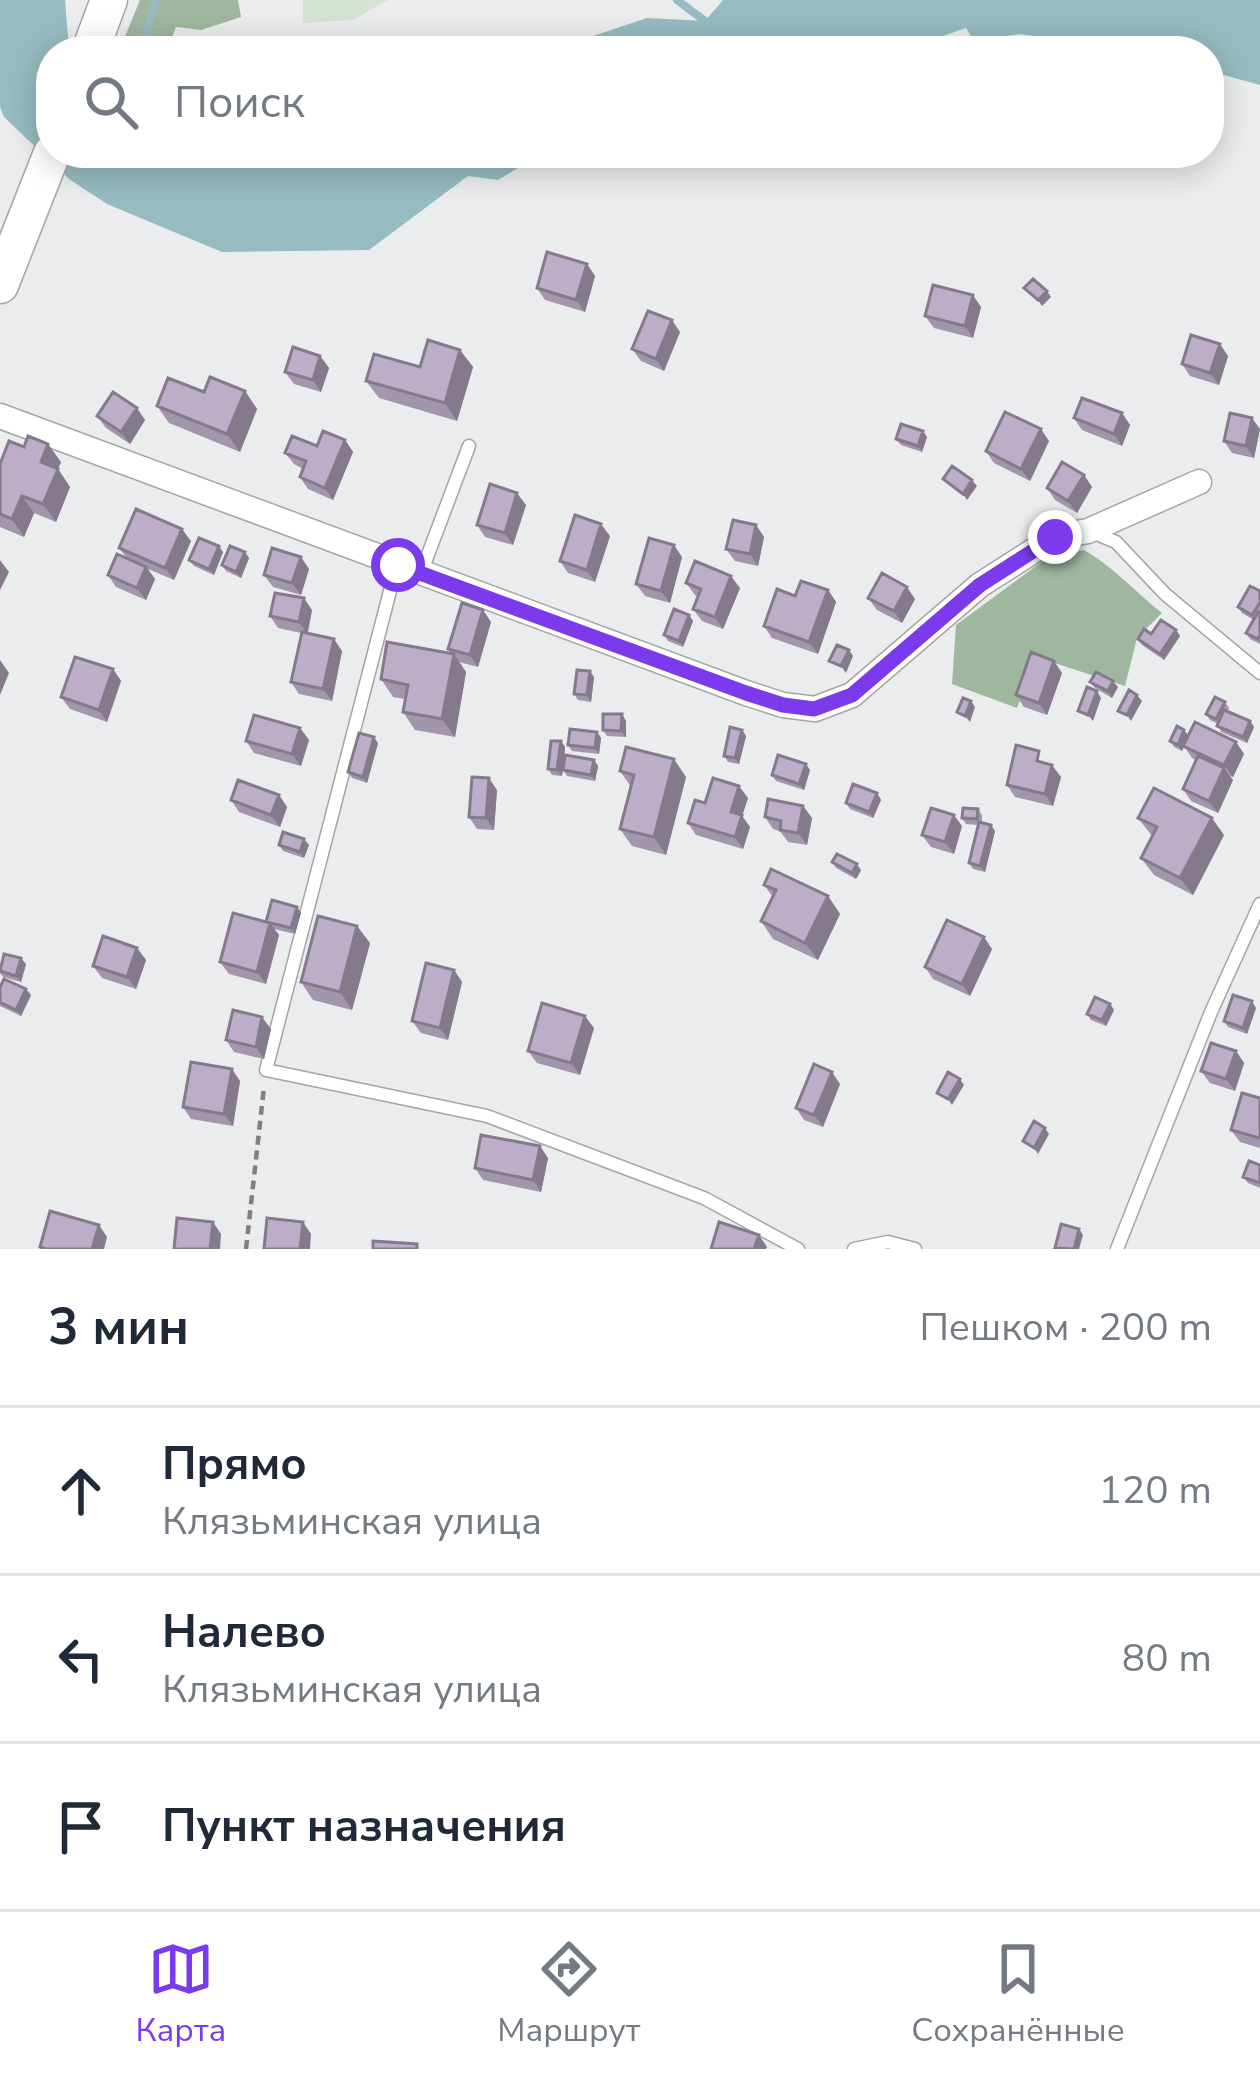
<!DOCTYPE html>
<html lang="ru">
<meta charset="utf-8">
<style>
body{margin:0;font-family:"Nunito Sans",sans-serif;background:#f6f6f7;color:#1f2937}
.stop{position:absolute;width:36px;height:36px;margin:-27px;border:9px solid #7c3aed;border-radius:50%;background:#fff}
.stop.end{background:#7c3aed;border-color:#fff;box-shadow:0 3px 12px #0008}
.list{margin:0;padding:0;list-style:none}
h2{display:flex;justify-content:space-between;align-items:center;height:156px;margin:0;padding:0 48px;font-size:51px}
h2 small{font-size:39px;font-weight:400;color:#747a83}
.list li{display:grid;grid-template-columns:78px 1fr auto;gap:36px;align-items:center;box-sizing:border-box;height:168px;padding:0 48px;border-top:3px solid #e0e1e3}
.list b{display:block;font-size:45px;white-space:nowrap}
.list p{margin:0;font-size:39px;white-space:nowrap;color:#747a83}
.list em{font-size:39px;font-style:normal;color:#747a83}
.icon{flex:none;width:66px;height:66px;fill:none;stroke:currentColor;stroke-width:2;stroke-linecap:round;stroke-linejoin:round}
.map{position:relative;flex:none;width:1260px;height:1249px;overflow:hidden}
.search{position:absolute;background:#fff;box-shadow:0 6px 30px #0003;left:36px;right:36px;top:36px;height:132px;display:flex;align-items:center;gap:30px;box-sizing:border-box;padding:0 42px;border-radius:48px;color:#747a83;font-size:45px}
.sheet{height:660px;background:#fff}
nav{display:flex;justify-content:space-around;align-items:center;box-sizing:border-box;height:168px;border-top:3px solid #e0e1e3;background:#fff;font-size:33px;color:#747a83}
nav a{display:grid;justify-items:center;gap:6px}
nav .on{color:#7c3aed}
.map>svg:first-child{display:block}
.green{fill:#d4e3d4}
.forest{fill:#9fb69f}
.water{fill:#96bbc0}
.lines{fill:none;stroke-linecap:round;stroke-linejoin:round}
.stream{stroke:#96bbc0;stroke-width:8}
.lane-casing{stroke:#a4a5a6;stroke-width:15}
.street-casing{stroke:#a4a5a6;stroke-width:27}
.secondary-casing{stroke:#a4a5a6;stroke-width:39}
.path{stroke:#7f7f80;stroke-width:4.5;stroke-dasharray:9 6;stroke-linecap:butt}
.lane{stroke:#fff;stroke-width:12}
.street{stroke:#fff;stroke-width:24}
.secondary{stroke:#fff;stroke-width:36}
.wall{fill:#a296ac}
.shaded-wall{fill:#847a8c}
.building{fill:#bcaec8;stroke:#847a8c;stroke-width:3}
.route{stroke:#7c3aed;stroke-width:15}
</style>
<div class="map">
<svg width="1260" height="1249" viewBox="0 0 1260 1249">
<rect width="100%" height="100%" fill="#ebeced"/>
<!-- green -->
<path class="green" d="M303 0H388L353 20 303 23Z"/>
<!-- forest -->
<path class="forest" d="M140 0H238L241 17 201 30 176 27 167 51H119Z
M1084 550C1113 566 1135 592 1162 613L1137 638 1125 686 1036 657 1017 708 952 684 956 625 1047 558Z"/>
<!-- water -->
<path class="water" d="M0 0H65L68 37 76 51H51V153H543L498 180 468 176 369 250 222 252 107 204 69 179 4 117 0 107Z
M723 0H1260V85L1209 71V51H1145L1020 34 974 41 966 28 899 51H548L647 18 705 21Z"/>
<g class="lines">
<!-- stream -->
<path class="stream" d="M677 0 705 21
M140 51 156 0"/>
<defs>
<path id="lane" d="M1092 532 1116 542 1165 594 1260 673
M397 564 266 1070 487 1116 704 1198 798 1249
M421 573 469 446
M854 1249 888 1242 915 1249
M1117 1249 1211 1012 1260 904"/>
<path id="street" d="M0 416 746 693 783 705 815 709 852 695 980 585 1055 537 1088 531 1199 482"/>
<path id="secondary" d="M90 51 109 0
M0 285 52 153"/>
</defs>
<!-- lane casing -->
<use href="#lane" class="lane-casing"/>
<!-- street casing -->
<use href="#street" class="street-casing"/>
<!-- secondary casing -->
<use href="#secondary" class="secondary-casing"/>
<!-- path -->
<path class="path" d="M246 1249 264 1087"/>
<!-- lane -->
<use href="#lane" class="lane"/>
<!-- street -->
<use href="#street" class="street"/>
<!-- secondary -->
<use href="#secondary" class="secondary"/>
</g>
<!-- wall -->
<path class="wall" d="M587 264 595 276 585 312 545 300 537 288Z
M981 307 973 338 934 328 925 316Z
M680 332 664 371 641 361 632 349Z
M460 350 473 367 457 421 379 398 366 381 420 367Z
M320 356 329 368 321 392 294 384 285 372Z
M1228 356 1219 385 1190 376 1182 364Z
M245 391 257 409 240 452 169 423 157 406 204 392Z
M1122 413 1130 425 1122 446 1082 430 1074 418Z
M97 416 145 420 130 444 106 428Z
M1260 429 1254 458 1232 453 1224 441Z
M923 431 927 437 922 452 901 445 896 439Z
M345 440 353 452 333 500 308 489 300 477 303 469 294 464 285 453Z
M1049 441 1030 481 994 463 986 451Z
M61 462 58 469 70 487 56 522 34 513 24 537 0 527V464Z
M1084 475 1092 487 1077 513 1055 500 1047 488Z
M526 505 513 545 485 537 477 525Z
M756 525 764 537 758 566 735 561 726 549Z
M610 536 595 582 568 573 560 561Z
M191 541 174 580 148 569 155 579 146 600 116 587 108 575 126 557 119 548Z
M223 552 214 575 194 566 189 560Z
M682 557 670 603 645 596 636 584Z
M249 558 241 578 226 571 222 565Z
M309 569 301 595 273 587 264 575Z
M686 583 740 588 723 629 702 621 693 609 698 597 695 595Z
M828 590 836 602 818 654 772 638 764 626 795 596Z
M1260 591V644L1250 639 1246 633 1254 620 1242 613 1238 607Z
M868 598 915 599 902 623 877 610Z
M312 610 308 633 342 651 332 701 299 694 291 682 301 633 278 628 270 616Z
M689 615 693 621 683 647 668 641 664 635Z
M491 622 478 667 459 662 466 672 455 737 415 730 403 712 405 699 393 697 381 679 451 654 448 649Z
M1176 630 1180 636 1164 660 1142 645 1138 639 1151 634Z
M113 669 121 681 107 722 70 709 61 697Z
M1062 673 1047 715 1024 707 1016 695Z
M594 677 591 702 578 700 574 694Z
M1090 682 1118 687 1112 698 1095 688Z
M1225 702 1229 708 1228 711 1250 721 1254 727 1247 743 1221 732 1218 724 1210 720 1206 714Z
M626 721V737L607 736 603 730Z
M300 728 309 740 301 766 254 753 246 741Z
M742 730 746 736 739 764 728 762 724 756Z
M597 732 601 738 599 754 572 751 568 745Z
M1188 735 1236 742 1244 754 1233 777 1230 776 1233 780 1218 813 1191 801 1183 789 1196 760 1192 758 1184 746 1182 751 1174 747 1170 741Z
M561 741 565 747 562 776 552 775 548 769Z
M378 743 367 783 352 778 348 772Z
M594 760 598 766 595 781 567 776 563 770Z
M1047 763 1061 777 1053 806 1015 797 1007 785Z
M810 770 804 790 776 781 772 775Z
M620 771 686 777 666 855 632 846 620 829 631 787Z
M497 790 494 830 477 829 469 817Z
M877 793 881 800 873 818 850 809 846 803Z
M279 795 287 807 280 827 239 812 231 800Z
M748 798 742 816 750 827 743 849 696 835 688 823 705 803Z
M803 806 812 818 807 845 788 842 780 831 773 829 765 817Z
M978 809 982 815V823L995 831 985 872 973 869 969 863 979 825 966 824 962 818Z
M1138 818 1224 835 1193 895 1154 875 1141 858 1152 836Z
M962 826 954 854 931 847 922 835Z
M279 845H309L304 858 283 851Z
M832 862 861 870 856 879 836 868Z
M764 885 828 896 840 914 818 960 773 939 761 921 773 897Z
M297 907 301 913 295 934 274 929 279 935 266 984 229 974 220 962 267 922Z
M370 943 352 1010 313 1000 301 982Z
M137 948 146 960 136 989 102 978 93 966Z
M992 949 970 996 933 979 925 967Z
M26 964 21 982 3 977 0 973V967Z
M454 970 462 982 448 1040 421 1033 412 1021Z
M0 987 31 995 21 1016 0 1006Z
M1110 1004 1114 1010 1106 1026 1091 1020 1087 1014Z
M1256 1008 1247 1034 1228 1027 1224 1021Z
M594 1028 580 1075 537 1063 528 1051Z
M271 1029 264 1059 234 1052 226 1040Z
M1236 1051 1244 1063 1235 1091 1210 1083 1201 1071Z
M240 1081 233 1126 191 1119 183 1107Z
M840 1084 823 1127 804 1120 796 1108Z
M1260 1098V1148L1240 1142 1231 1130Z
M548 1158 541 1192 483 1180 475 1168Z
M1260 1165V1188L1248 1183 1243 1177Z"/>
<!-- shaded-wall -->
<path class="shaded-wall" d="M587 264 595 276 585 312 576 300Z
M1047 291 1051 297 1042 306 1038 300Z
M973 295 981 307 973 338 965 326Z
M672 320 680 332 664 371 656 359Z
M1220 344 1228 356 1219 385 1210 373Z
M460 350 473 367 457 421 445 403Z
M320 356 329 368 321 392 313 380Z
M245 391 257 409 240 452 227 434Z
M137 408 145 420 130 444 121 432Z
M1122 413 1130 425 1122 446 1114 434Z
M1252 418 1260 429 1254 458 1246 446Z
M1041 429 1049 441 1030 481 1021 469Z
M923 431 927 437 922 452 918 446Z
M345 440 353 452 333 500 325 488Z
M48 444 61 462 53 480 41 462Z
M58 469 70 487 56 522 43 504Z
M1084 475 1092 487 1077 513 1068 501Z
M972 480 977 486 967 500 963 494Z
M517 493 526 505 513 545 505 533Z
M22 496 34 513 24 537 12 519Z
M601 524 610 536 595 582 587 570Z
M756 525 764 537 758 566 750 554Z
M182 529 191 541 174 580 165 568Z
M674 545 682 557 670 603 661 591Z
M219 546 223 552 214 575 209 569Z
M245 552 249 558 241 578 236 572Z
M301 557 309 569 301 595 292 583Z
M0 560 9 572 0 590Z
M146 567 155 579 146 600 137 588Z
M731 576 740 588 723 629 715 617Z
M907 587 915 599 902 623 894 611Z
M828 590 836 602 818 654 809 642Z
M304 598 312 610 307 634 299 622Z
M483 610 491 622 478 667 470 655Z
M689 615 693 621 683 647 679 641Z
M1176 630 1180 636 1164 660 1160 654Z
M334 639 342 651 332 701 323 689Z
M849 650 853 656 846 673 841 666Z
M454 654 466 672 455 737 442 719Z
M0 660 9 673 0 695Z
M1054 661 1062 673 1047 715 1039 703Z
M113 669 121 681 107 722 99 710Z
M590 671 594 677 591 702 587 695Z
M1113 681 1118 687 1112 698 1108 691Z
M1097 691 1101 698 1093 721 1088 715Z
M1137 695 1142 701 1131 721 1127 715Z
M971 701 975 707 970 722 965 716Z
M622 714 626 721V737L621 731Z
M1250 721 1254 727 1247 743 1243 737Z
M300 728 309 740 301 766 292 754Z
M742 730 746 736 739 764 735 758Z
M1184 730 1189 736 1182 751 1178 745Z
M597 732 601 738 599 754 595 748Z
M374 737 378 743 367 783 363 777Z
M561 741 565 747 562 776 557 770Z
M1236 742 1244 754 1233 777 1224 765Z
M674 759 686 777 666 855 654 837Z
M594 760 598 766 595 781 591 775Z
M806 764 810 770 804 790 799 784Z
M1052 765 1061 777 1053 806 1045 794Z
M1224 768 1233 780 1218 813 1209 801Z
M489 778 497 790 494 830 486 818Z
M739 786 748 798 742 816 750 827 743 849 735 837 731 812Z
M877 793 881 800 873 818 869 812Z
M279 795 287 807 280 827 271 815Z
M803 806 812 818 807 845 798 833Z
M954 815 962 826 954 854 945 842Z
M1212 818 1224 835 1193 895 1180 878Z
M991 825 995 831 985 872 980 866Z
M304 839 309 845 304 858 300 852Z
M857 864 861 870 856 879 852 873Z
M828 896 840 914 818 960 805 943Z
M297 907 301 913 295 934 291 928Z
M270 923 279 935 266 984 257 972Z
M357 926 370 943 352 1010 340 992Z
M984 937 992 949 970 996 962 984Z
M137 948 146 960 136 989 127 977Z
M21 958 26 964 21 982 16 976Z
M454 970 462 982 448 1040 440 1028Z
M26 989 31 995 21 1016 16 1010Z
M1252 1001 1256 1008 1247 1034 1243 1028Z
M1110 1004 1114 1010 1106 1026 1102 1020Z
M585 1016 594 1028 580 1075 571 1063Z
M262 1017 271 1029 264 1059 256 1047Z
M1236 1051 1244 1063 1235 1091 1226 1079Z
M232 1069 240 1081 233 1126 224 1114Z
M832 1072 840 1084 823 1127 814 1115Z
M960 1079 964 1085 952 1105 948 1099Z
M1045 1128 1049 1134 1038 1154 1034 1148Z
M540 1146 548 1158 541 1192 533 1180Z
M213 1222 221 1234 220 1249H210Z
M303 1222 311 1234 310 1249H300Z
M99 1225 107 1237 104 1249H92Z
M1079 1229 1083 1235 1079 1249H1074Z
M759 1235 767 1247 766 1249H754Z"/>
<!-- building -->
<path class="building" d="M547 252 587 264 576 300 537 288Z
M1033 279 1047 291 1038 300 1024 288Z
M933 285 973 295 965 326 925 316Z
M648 311 672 320 656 359 632 349Z
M1191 335 1220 344 1210 373 1182 364Z
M428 340 460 350 445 403 366 381 374 354 420 367Z
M293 347 320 356 313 380 285 372Z
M210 377 245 391 227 434 157 406 168 378 204 392Z
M113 392 137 408 121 432 97 416Z
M1082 398 1122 413 1114 434 1074 418Z
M1005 412 1041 429 1021 469 986 451Z
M1230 413 1252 418 1246 446 1224 441Z
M901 424 923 431 918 446 896 439Z
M323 431 345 440 325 488 300 477 306 461 285 453 292 436 317 446Z
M28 436 48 444 41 462 58 469 43 504 22 496 12 519 0 514V464L9 441 24 447Z
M1062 462 1084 475 1068 501 1047 488Z
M952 466 972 480 963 494 943 479Z
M490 484 517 493 505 533 477 525Z
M136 509 182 529 165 568 119 548Z
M575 515 601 524 587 570 560 561Z
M733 520 756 525 750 554 726 549Z
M199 538 219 546 209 569 189 560Z
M649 538 674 545 661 591 636 584Z
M230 546 245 552 236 572 222 565Z
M272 548 301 557 292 583 264 575Z
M117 554 146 567 137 588 108 575Z
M695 561 731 576 715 617 693 609 701 589 686 583Z
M882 573 907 587 894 611 868 598Z
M801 581 828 590 809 642 764 626 777 589 795 596Z
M1250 586 1260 591V602L1252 615 1238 607Z
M275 593 304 598 299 622 270 616Z
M462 603 483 610 470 655 448 649Z
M674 609 689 615 679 641 664 635Z
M1258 612 1260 613V635L1258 639 1246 633Z
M1161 620 1176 630 1160 654 1138 639 1144 629 1151 634Z
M302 632 334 639 323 689 291 682Z
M387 642 454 654 442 719 403 712 408 685 381 679Z
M837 645 849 650 841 666 829 661Z
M1031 652 1054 661 1039 703 1016 695Z
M75 657 113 669 99 710 61 697Z
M577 670 590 671 587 695 574 694Z
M1096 672 1113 681 1108 691 1090 682Z
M1087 687 1097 691 1088 715 1078 711Z
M1129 690 1137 695 1127 715 1118 711Z
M1215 697 1225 702 1216 719 1206 714Z
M963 698 971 701 965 716 957 712Z
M1224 710 1250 721 1243 737 1217 726Z
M603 714H622L621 731 603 730Z
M254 715 300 728 292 754 246 741Z
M1195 722 1236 742 1224 765 1183 746Z
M1177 726 1184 730 1178 745 1170 741Z
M730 727 742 730 735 758 724 756Z
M570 729 597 732 595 748 568 745Z
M359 733 374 737 363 777 348 772Z
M551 741H561L557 770 548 769Z
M1016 745 1039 751 1037 761 1052 765 1045 794 1007 785Z
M626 747 674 759 654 837 620 829 634 775 620 771Z
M565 755 594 760 591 775 563 770Z
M778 755 806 764 799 784 772 775Z
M1198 756 1224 768 1209 801 1183 789Z
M472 777 489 778 486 818 469 817Z
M713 778 739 786 731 812 742 815 735 837 688 823 695 800 705 803Z
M238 780 279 795 271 815 231 800Z
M853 784 877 793 869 812 846 803Z
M1154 788 1212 818 1180 878 1141 858 1157 827 1138 818Z
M768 799 803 806 798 833 780 830 781 821 765 817Z
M931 808 954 815 945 842 922 835Z
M963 808 978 809 977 819 962 818Z
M979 822 991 825 980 866 969 863Z
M283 832 304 839 300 852 279 845Z
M837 854 857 864 852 873 832 862Z
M771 869 828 896 805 943 761 921 776 890 764 885Z
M272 900 297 907 291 928 266 922Z
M233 913 270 923 257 972 220 962Z
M318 916 357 926 340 992 301 982Z
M947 920 984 937 962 984 925 967Z
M103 936 137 948 127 977 93 966Z
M4 954 21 958 16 976 0 971Z
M426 963 454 970 440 1028 412 1021Z
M4 979 26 989 16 1010 0 1002V987Z
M1233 995 1252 1001 1243 1028 1224 1021Z
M1095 997 1110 1004 1102 1020 1087 1014Z
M542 1003 585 1016 571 1063 528 1051Z
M233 1010 262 1017 256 1047 226 1040Z
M1211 1043 1236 1051 1226 1079 1201 1071Z
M191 1062 232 1069 224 1114 183 1107Z
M814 1064 832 1072 814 1115 796 1108Z
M948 1072 960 1079 948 1099 937 1093Z
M1242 1093 1260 1098V1138L1231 1130Z
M1034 1121 1045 1128 1034 1148 1023 1141Z
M481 1135 540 1146 533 1180 475 1168Z
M1249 1161 1260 1165V1183L1243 1177Z
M50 1211 99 1225 92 1249H46L40 1247Z
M177 1218 213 1222 210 1249H174Z
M267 1218 303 1222 300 1249H264Z
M719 1222 759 1235 754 1249H711Z
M1061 1224 1079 1229 1074 1249 1055 1248Z
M373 1241 417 1244V1249H373Z"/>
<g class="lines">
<!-- route -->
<path class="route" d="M398 565 746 693 783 705 814 709 852 695 980 585 1055 537"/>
</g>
</svg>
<div class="stop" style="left:398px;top:565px"></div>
<div class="stop end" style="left:1055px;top:537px"></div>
<div class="search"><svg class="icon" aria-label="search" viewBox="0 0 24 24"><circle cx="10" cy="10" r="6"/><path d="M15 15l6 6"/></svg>Поиск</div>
</div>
<section class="sheet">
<h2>3 мин<small>Пешком · 200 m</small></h2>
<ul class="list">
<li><svg class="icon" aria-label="ahead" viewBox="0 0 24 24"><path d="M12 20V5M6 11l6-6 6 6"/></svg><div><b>Прямо</b><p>Клязьминская улица</p></div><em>120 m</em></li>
<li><svg class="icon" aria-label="left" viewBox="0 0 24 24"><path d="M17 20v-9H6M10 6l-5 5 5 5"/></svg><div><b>Налево</b><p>Клязьминская улица</p></div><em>80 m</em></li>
<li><svg class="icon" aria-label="arrive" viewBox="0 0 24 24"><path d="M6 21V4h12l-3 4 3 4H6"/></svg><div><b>Пункт назначения</b></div></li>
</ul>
</section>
<nav>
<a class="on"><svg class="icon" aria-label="map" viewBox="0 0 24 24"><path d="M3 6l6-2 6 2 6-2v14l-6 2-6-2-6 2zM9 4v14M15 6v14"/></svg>Карта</a>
<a><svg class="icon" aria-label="directions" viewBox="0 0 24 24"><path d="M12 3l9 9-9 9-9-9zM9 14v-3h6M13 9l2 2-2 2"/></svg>Маршрут</a>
<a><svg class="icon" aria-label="saved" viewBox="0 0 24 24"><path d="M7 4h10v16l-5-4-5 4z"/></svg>Сохранённые</a>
</nav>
